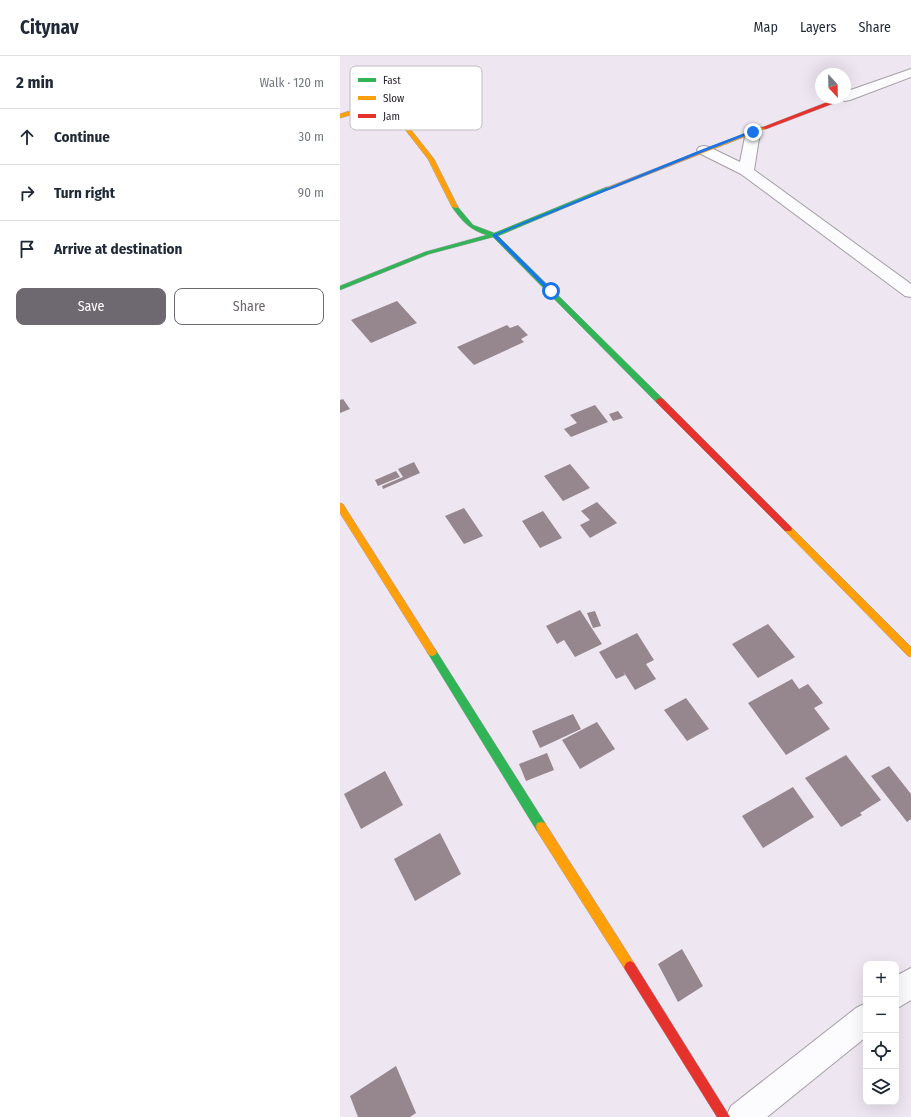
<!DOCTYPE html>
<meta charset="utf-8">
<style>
body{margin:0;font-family:"Fira Sans Condensed",sans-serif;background:#f6f6f7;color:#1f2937}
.controls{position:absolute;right:12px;bottom:12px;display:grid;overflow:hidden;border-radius:8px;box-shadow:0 4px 16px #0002}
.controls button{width:36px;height:36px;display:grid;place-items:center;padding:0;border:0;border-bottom:1px solid #e0e1e3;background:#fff;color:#1f2937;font:20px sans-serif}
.compass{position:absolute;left:475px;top:12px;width:36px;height:36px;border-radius:50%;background:#fff;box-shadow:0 4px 16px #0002;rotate:158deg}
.stop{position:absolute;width:12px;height:12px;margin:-9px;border:3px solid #1a73e8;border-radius:50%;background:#fff}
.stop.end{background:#1a73e8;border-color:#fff;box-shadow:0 1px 4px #0008}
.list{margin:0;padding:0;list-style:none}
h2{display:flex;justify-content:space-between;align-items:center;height:52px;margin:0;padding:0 16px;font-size:17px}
h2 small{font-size:13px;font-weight:400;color:#747a83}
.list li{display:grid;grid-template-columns:26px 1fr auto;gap:12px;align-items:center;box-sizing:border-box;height:56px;padding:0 16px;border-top:1px solid #e0e1e3}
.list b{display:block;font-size:15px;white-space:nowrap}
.list em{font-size:13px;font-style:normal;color:#747a83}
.actions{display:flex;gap:8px;padding:12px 16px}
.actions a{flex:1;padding:9px 0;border:1px solid #6e6871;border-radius:8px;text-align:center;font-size:14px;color:#6e6871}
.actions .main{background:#6e6871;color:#fff}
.icon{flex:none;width:22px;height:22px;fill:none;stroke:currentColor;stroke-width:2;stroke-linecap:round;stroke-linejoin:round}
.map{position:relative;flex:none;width:571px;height:1061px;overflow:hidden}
header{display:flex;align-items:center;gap:24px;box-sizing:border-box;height:56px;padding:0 20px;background:#fff;border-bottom:1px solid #e0e1e3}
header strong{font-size:19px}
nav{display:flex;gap:22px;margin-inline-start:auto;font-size:14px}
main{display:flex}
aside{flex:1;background:#fff}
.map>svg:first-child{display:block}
.building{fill:#95878d}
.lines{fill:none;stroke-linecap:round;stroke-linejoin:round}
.street-casing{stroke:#a59fa7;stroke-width:2}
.fast-casing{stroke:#a59fa7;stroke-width:1}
.slow-casing{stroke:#a59fa7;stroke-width:1}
.jam-casing{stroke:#a59fa7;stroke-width:1}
.street{fill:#fcfbfd;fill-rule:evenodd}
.fast{fill:#30b455;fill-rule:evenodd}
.slow{fill:#ff9f0a;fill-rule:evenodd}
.jam{fill:#e5322d;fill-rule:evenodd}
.route{fill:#1a73e8}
.key{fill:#fff;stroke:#bfbdc0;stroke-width:1}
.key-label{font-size:11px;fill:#29242c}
</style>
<header>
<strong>Citynav</strong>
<nav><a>Map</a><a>Layers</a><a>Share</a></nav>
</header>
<main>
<aside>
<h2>2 min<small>Walk · 120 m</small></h2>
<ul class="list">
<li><svg class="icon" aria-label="ahead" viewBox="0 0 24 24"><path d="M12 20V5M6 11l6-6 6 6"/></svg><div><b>Continue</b></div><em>30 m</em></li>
<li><svg class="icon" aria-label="right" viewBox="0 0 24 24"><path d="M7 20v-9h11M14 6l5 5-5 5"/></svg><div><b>Turn right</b></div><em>90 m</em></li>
<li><svg class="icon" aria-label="arrive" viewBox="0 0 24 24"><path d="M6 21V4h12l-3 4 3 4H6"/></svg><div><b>Arrive at destination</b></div></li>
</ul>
<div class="actions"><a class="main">Save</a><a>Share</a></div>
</aside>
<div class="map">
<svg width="571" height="1061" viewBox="0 0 571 1061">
<rect width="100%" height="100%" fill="#eee6f1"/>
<!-- building -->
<path class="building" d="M57 245 77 267 31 287 11 264Z
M167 269 170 272 178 269 188 279 181 283 184 286 134 309 117 291Z
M3 343 10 353 0 357V344Z
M255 349 268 366 231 381 224 373 237 367 230 359Z
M278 355 283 362 273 365 269 358Z
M74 406 80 417 43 433 42 430 63 421 58 413Z
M230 408 250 432 223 445 204 420Z
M56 415 60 421 38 430 35 424Z
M257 446 277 467 250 482 240 469 250 464 241 455Z
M124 452 143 480 124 488 105 460Z
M203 455 222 482 200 492 182 465Z
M240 554 262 588 235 601 224 584 217 588 206 570Z
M255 555 261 570 253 572 247 557Z
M428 568 455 601 418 622 392 588Z
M297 577 314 604 306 608 316 623 295 634 283 615 285 619 276 623 259 596Z
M452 623 459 633 468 628 483 647 474 652 490 673 446 699 408 647Z
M346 642 369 673 347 685 324 654Z
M233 658 241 673 200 692 192 675Z
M257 666 275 693 240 713 222 684Z
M207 697 214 714 186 725 179 708Z
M506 699 541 744 520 757 522 759 501 771 465 722Z
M549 710 571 738V763L567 766 531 720Z
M45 715 63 749 21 773 4 738Z
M453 731 474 761 423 792 402 760Z
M100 777 121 818 75 845 54 803Z
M342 893 363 930 338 946 318 908Z
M56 1010 76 1057 70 1061H18L10 1040Z"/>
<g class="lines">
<defs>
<path id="street" d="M571 13V21L510 44 505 45 499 42H505V36Z
M413 72 418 73 420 76 414 114 571 228V241L565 240 401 118 359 97 357 94 359 91 364 90 369 91 400 106 406 76 408 73Z
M571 912V944L556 953V920Z
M526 947V981L427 1061H386L391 1050 516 952Z"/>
<path id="fast" d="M267 131 272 132 158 180 323 343 324 345 323 347H317L153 181 89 198 0 234V230L85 196 147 179C130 174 122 165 112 151L113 150H117L133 169 154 177Z
M92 592 95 593 205 767 206 771 205 775 201 776 197 775 89 599 87 596 89 593Z"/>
<path id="slow" d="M37 50 57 56 94 103 118 151 117 152 112 151 88 103 53 58 37 54 17 57 0 62V58L16 53Z
M422 71 427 72 271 133 266 132Z
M0 447 3 448 95 593 97 596 95 599 92 600 89 599 0 457Z
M448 470 451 471 571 591V601L568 600 445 475 444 473 445 471Z
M201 766 205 767 294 907 296 911 294 915 290 917 286 915 197 775 196 771 197 767Z"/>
<path id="jam" d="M505 41 506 42 505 43 426 73 421 72 498 42Z
M320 342 323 343 451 471 452 473 451 475H445L317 347 316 345 317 343Z
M290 905 294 907 390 1061H377L286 915 284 911 286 907Z"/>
</defs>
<!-- street casing -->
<use href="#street" class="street-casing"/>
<!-- fast casing -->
<use href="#fast" class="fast-casing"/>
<!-- slow casing -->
<use href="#slow" class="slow-casing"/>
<!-- jam casing -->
<use href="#jam" class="jam-casing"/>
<!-- street -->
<use href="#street" class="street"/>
<!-- fast -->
<use href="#fast" class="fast"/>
<!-- slow -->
<use href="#slow" class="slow"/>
<!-- jam -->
<use href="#jam" class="jam"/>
</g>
<!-- route -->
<path class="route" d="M413 74 415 76 366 95 157 179 212 234V236H209L152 179 363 93Z"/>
<!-- legend -->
<rect x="10" y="10" width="132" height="64" rx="6" class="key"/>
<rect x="18" y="22" width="18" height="4" fill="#30b455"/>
<rect x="18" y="40" width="18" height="4" fill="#ff9f0a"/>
<rect x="18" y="58" width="18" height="4" fill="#e5322d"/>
<g class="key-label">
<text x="43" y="28">Fast</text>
<text x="43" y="46">Slow</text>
<text x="43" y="64">Jam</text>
</g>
</svg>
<div class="controls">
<button>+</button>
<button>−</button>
<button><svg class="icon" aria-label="locate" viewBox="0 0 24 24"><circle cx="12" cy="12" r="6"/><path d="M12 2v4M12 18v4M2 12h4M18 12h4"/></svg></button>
<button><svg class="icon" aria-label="layers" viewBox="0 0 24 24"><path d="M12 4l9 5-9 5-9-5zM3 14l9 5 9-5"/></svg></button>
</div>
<svg class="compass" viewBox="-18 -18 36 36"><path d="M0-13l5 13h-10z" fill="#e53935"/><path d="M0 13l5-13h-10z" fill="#747a83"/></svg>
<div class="stop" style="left:211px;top:235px"></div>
<div class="stop end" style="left:413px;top:76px"></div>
</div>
</main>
